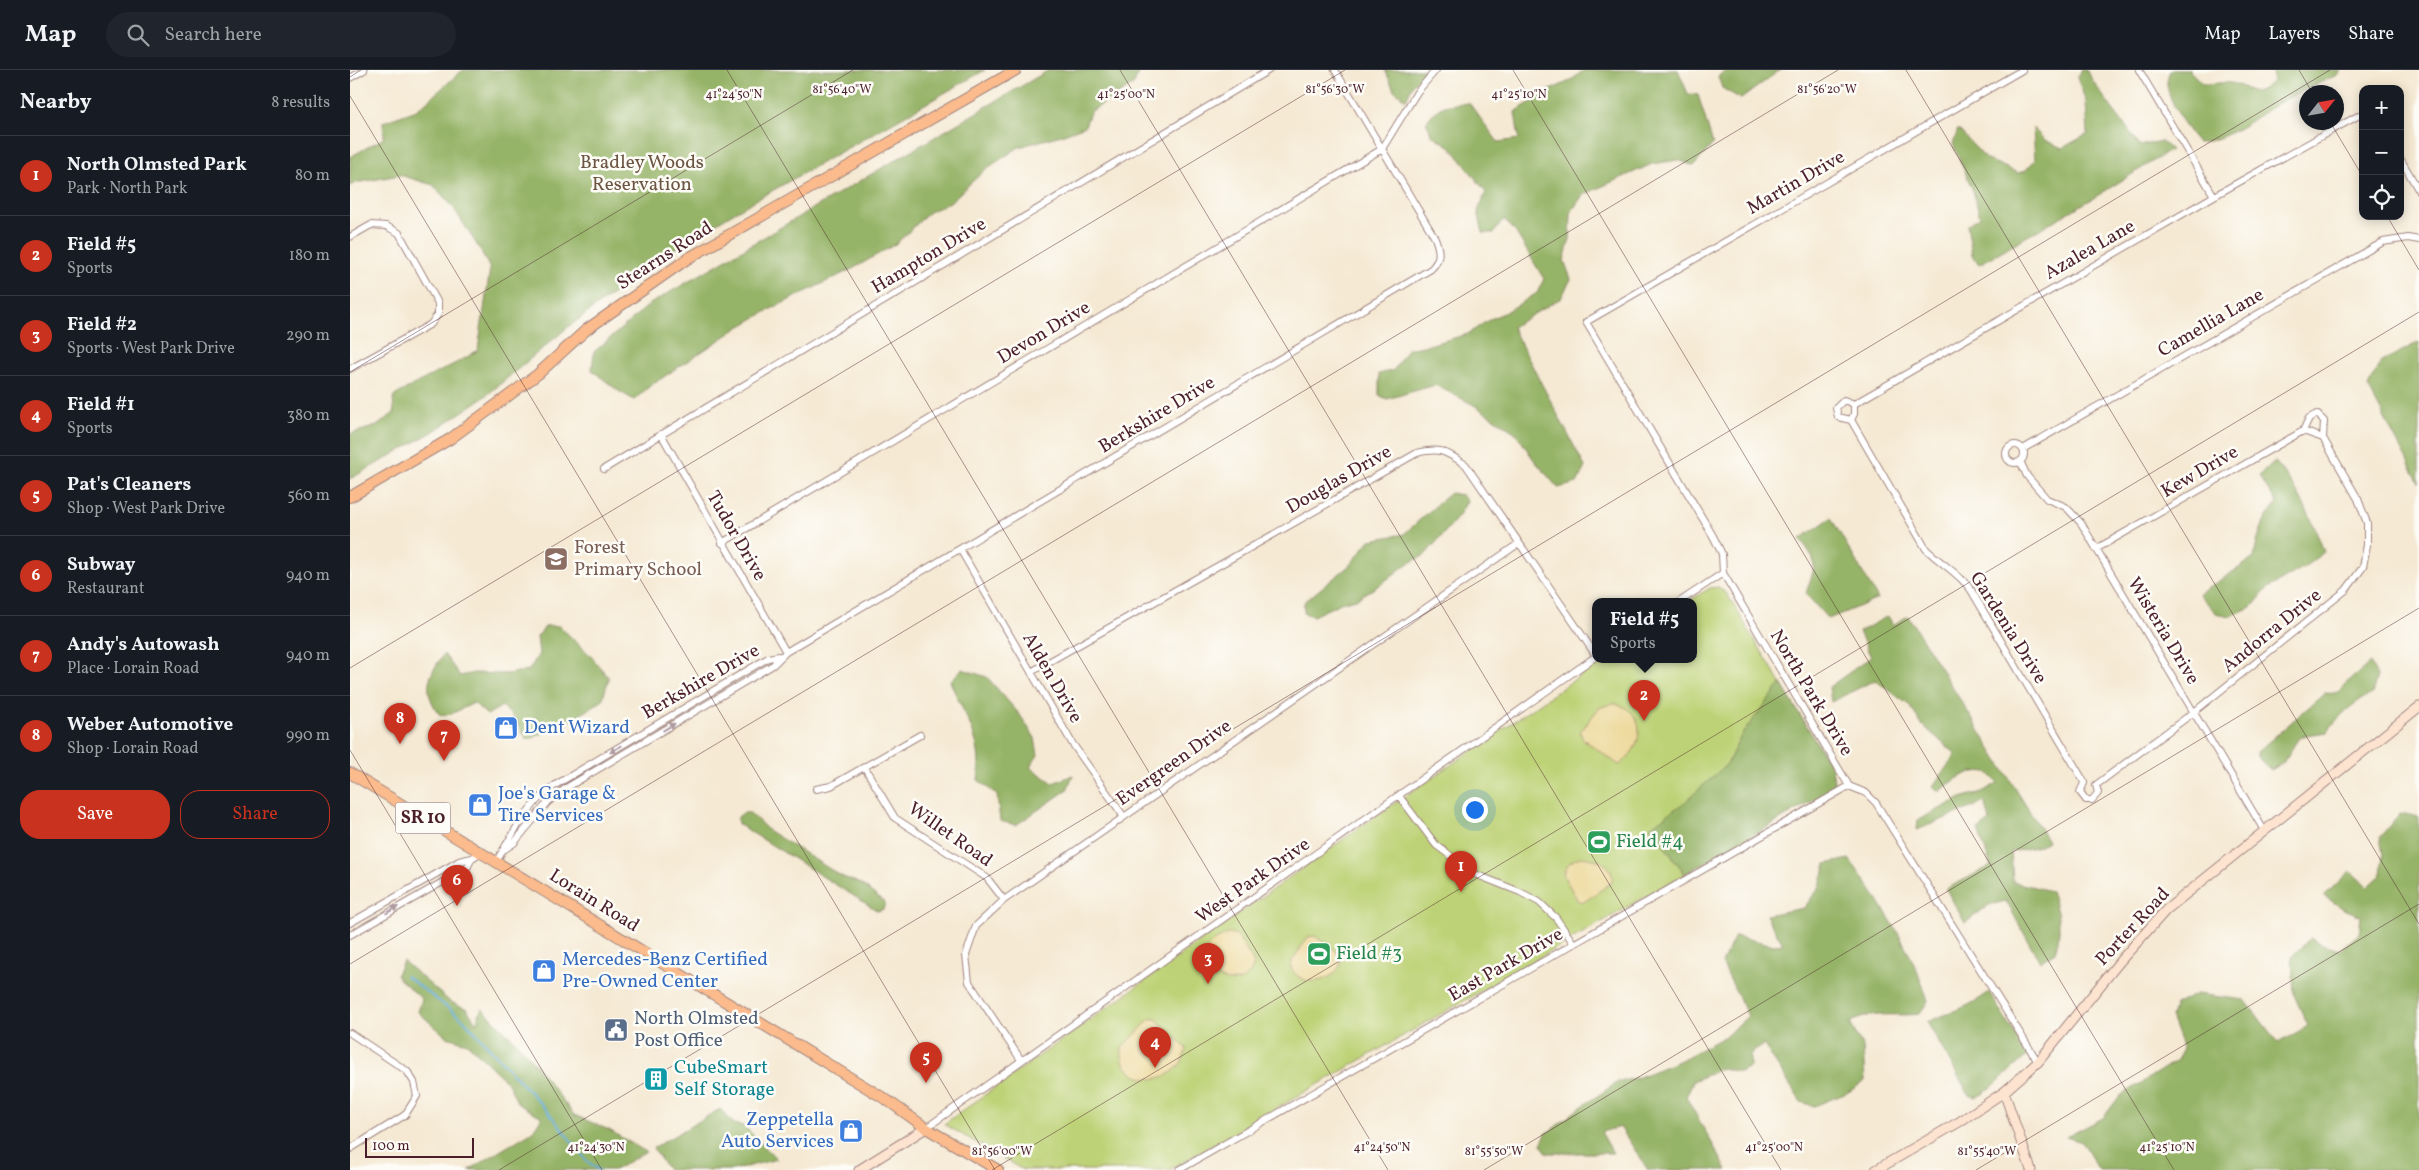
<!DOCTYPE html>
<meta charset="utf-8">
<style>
body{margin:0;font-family:Vollkorn,serif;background:#20242c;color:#f1f3f6}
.controls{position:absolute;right:15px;top:15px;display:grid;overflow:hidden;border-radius:10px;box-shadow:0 2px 12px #0003}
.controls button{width:45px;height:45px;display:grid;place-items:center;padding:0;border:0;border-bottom:1px solid #363941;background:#171b24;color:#f1f3f6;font:25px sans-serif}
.compass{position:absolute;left:1949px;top:15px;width:45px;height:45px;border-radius:50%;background:#171b24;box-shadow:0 2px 12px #0003;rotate:59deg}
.scale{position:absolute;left:15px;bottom:12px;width:109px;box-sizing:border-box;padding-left:5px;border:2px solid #4a1f2b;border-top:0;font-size:14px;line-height:18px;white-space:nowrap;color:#4a1f2b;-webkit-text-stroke:4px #fdfcf7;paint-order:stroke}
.you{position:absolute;left:1124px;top:739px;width:18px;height:18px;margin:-12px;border:4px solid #fff;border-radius:50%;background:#1a73e8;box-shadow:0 0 0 8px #1a73e833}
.badge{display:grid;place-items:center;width:32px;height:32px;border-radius:50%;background:#c8321e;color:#fff;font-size:16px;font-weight:700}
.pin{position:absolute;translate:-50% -41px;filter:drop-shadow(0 1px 2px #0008)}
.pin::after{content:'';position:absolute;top:26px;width:18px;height:15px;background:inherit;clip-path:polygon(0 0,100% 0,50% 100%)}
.popup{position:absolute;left:1242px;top:528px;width:105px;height:65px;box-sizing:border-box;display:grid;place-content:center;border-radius:10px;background:#171b24;filter:drop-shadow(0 1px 4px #0005);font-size:16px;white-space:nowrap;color:#9ea1a6}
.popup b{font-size:19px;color:#f1f3f6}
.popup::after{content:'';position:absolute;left:50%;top:100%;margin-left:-10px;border:10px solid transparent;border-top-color:#171b24}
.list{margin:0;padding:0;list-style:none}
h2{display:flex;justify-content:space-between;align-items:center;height:65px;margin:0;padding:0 20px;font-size:21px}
h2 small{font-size:16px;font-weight:400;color:#9ea1a6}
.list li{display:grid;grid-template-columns:32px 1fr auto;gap:15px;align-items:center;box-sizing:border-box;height:80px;padding:0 20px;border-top:1px solid #363941}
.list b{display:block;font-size:19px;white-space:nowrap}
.list p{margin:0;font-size:16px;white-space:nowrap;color:#9ea1a6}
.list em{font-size:16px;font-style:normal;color:#9ea1a6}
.actions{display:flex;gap:10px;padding:15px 20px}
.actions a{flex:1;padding:11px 0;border:1px solid #c8321e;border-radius:20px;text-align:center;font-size:18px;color:#c8321e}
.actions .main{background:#c8321e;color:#fff}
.icon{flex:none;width:28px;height:28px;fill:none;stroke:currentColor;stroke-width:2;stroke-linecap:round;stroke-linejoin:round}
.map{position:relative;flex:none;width:2069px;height:1100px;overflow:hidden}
header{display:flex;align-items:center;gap:30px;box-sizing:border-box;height:70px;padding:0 25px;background:#171b24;border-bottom:1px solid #363941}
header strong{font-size:24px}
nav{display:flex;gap:28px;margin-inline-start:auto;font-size:18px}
.search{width:350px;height:45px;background:#20242c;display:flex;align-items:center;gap:12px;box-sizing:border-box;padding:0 18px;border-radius:28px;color:#9ea1a6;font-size:19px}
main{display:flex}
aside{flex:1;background:#171b24}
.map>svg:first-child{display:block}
.green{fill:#bdd276;stroke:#847850}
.forest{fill:#96b467;stroke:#706a49}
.sand{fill:#eeda9e;stroke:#9c7c64}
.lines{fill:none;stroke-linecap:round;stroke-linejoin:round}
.stream{stroke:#64aedc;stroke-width:2}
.street-casing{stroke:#a0847f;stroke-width:8}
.secondary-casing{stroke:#a0847f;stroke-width:11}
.primary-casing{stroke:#a0847f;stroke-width:12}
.street{stroke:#fff;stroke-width:6}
.secondary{stroke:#fde4d1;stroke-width:9}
.primary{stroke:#fbbb8c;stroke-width:10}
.oneway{fill:#ae9aa0}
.ticks{fill:none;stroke:#4a1f2b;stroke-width:1;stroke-opacity:0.45}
.labels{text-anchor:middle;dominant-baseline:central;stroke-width:5;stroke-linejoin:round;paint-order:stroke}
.shield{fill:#fdfcf7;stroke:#806168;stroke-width:1}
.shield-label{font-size:18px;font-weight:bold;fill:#4a1f2b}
.park-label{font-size:19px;fill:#6c5542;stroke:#fdfcf7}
.street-label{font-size:19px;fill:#4a1f2b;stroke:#fdfcf7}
.education-label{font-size:19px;fill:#785e54;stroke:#fdfcf7;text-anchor:start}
.shop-label{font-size:19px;fill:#366cbe;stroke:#fdfcf7;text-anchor:start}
.leisure-label{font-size:19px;fill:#27864d;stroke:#fdfcf7;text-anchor:start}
.service-label{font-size:19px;fill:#4e5e75;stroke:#fdfcf7;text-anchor:start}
.culture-label{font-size:19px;fill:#0d838f;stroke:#fdfcf7;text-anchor:start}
.ticks-label{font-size:12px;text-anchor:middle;fill:#4a1f2b;stroke:#fdfcf7;stroke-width:5;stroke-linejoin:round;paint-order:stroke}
</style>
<header>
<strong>Map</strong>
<div class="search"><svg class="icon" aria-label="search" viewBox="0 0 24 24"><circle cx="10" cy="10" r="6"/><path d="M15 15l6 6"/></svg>Search here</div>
<nav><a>Map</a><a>Layers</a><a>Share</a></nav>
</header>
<main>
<aside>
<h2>Nearby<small>8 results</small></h2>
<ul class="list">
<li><span class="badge">1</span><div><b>North Olmsted Park</b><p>Park · North Park</p></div><em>80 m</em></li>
<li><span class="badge">2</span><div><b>Field #5</b><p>Sports</p></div><em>180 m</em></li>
<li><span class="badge">3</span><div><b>Field #2</b><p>Sports · West Park Drive</p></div><em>290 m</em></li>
<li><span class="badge">4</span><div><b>Field #1</b><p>Sports</p></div><em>380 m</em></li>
<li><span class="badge">5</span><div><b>Pat's Cleaners</b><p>Shop · West Park Drive</p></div><em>560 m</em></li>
<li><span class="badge">6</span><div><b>Subway</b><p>Restaurant</p></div><em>940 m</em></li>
<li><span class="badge">7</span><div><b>Andy's Autowash</b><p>Place · Lorain Road</p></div><em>940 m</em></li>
<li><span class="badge">8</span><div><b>Weber Automotive</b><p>Shop · Lorain Road</p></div><em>990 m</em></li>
</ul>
<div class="actions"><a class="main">Save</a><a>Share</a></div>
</aside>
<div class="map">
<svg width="2069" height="1100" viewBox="0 0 2069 1100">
<rect width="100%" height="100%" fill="#fdfcf7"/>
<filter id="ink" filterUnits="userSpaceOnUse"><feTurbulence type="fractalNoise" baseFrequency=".02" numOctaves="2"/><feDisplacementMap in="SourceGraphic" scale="10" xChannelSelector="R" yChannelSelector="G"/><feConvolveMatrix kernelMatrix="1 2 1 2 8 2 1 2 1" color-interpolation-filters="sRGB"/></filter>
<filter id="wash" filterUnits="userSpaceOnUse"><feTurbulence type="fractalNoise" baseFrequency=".0096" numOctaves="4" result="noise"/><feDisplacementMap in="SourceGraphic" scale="20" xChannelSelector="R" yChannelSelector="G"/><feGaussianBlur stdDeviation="1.12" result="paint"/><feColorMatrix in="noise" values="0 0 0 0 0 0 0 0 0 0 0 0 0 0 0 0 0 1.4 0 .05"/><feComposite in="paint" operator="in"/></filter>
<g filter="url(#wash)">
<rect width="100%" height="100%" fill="#f5e9d3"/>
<!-- green -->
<path class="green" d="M1368 517 1377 524 1482 698 1484 713 1480 721 819 1100H673L594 1054 1006 760 1253 590H1343V532H1337L1360 518Z"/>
<!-- forest -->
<path class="forest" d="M113 0H635L383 143 318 183 217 258 137 325 81 363 0 409V364L27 356 44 343 43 327C70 309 101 298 128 280L140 199 132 183 103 137 83 115 50 105 5 113 0 116V87L34 68 33 52 67 40Z
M699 0H789L784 14 740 42 735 56 711 65 669 77 636 99 600 132 579 142 547 173 506 197 419 240 389 257 300 316 284 330 267 320 242 300 244 282 300 234Z
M1035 0H1077L1063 14 1056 30 1044 20Z
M1234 0H1328L1338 24 1348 25 1363 74 1344 96 1328 90 1302 94 1233 125 1221 142 1220 169 1214 190 1221 209 1211 228 1162 257 1235 397 1227 413 1208 418 1184 390 1166 363 1124 335 1085 315 1037 329 1029 325V304L1044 300 1057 279 1079 275 1118 264 1140 249 1158 241 1187 223 1194 209 1165 161 1154 149 1144 163H1133L1128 141 1136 122 1101 77 1082 65 1076 52C1090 33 1097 35 1119 33L1148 72 1169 69 1165 42 1200 20 1220 11Z
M1377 0H1430L1391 29 1372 18 1368 6Z
M1732 0H1736C1752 27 1772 50 1790 76L1811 71 1821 80 1742 129 1629 194 1622 185 1617 155 1630 147 1623 121 1603 74 1608 59 1636 89 1668 103 1675 101 1685 90 1683 58 1695 70 1712 78 1738 64 1736 32 1727 8Z
M1820 0H1839L1853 14C1863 14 1876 11 1885 14 1906 21 1902 28 1923 11L1922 0H1991L1987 5C1967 14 1946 23 1927 34 1900 50 1880 69 1848 73 1838 62 1816 27 1817 12 1817 8 1819 4 1820 0Z
M2069 272V413L2018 317 2031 292Z
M1925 391C1947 418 1963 449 1974 482L1954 497 1917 519 1903 536 1881 546 1866 543 1849 524 1904 488C1907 467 1913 449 1927 433L1909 406Z
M1100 423 1112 425 1117 431 1108 447 1075 485 1057 494 1031 514 1006 529 993 532 963 546 954 543V532L999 496 1020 470 1054 464Z
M1481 448 1528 529 1478 549 1456 524C1464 495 1471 495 1450 469Z
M1538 546 1543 555 1558 546 1698 771 1690 776 1661 782 1663 812 1701 821C1708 845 1713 858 1705 882L1690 892 1656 831 1639 835 1615 853 1596 819 1641 796 1628 760 1640 751 1635 732 1567 760 1568 750 1611 728 1632 722 1648 713 1637 702C1616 699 1605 710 1589 722L1583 716 1606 684 1572 655 1559 635 1525 610 1481 632 1479 617 1521 587 1509 562Z
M196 556H209L239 584 259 608 252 631 216 653 177 670 165 649 152 636 137 645 124 633 101 644 90 645C72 621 77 607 94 584L110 606 124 603 157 604 179 600 189 584 187 567Z
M2020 593 2027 606 2022 624C2002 633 1990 645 1977 662L1956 665 1948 669 1933 693 1921 700 1907 687V682L1975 623C1984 624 1990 623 1994 615Z
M612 599 637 607 670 645 685 668 688 685 680 697 703 713 723 705 717 720 666 755 650 751 647 725 628 710C634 670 614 646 600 611Z
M1431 614 1482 698 1484 713 1473 725 1335 804 1300 757 1335 732 1377 694 1392 664Z
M393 743H400L419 761 491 806 511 814 535 833 533 839 528 841 388 754V747Z
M2050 743 2069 747V1100H1749L1732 1072 1716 1067 1753 1048 1769 1027 1827 990 1833 979 1821 947 1825 935 1846 924 1895 930 1928 973 1958 956 1944 925 1942 886 1960 868 1972 875 1989 880 2009 864 2011 846 1994 839 1974 826 2000 801 2018 817 2031 805 2033 784 2030 767Z
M1499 789C1529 829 1565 884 1578 932L1569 944C1547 947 1520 940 1500 953L1513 978 1515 1011 1497 1023 1464 1036 1451 1032 1414 975 1400 984V997L1390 1002 1372 998 1343 1011 1336 1027 1377 1100H1298L1270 1057 1251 1062 1263 1083H1197L1191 1074 1196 1064 1231 1037 1268 1012 1289 1007 1329 991 1376 966 1398 946 1372 893 1385 866 1424 875 1433 874 1416 845 1454 838 1470 816 1476 794Z
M53 891 99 931 117 939 126 953 132 938 174 980 224 1045 259 1060 296 1082 264 1100H119L183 1061 192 1047 168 1034 158 1013 117 973 97 967 68 942 72 929 46 906Z
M1639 922 1678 985 1636 1022 1627 1027 1619 1025 1577 952C1598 943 1621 937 1639 922Z
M370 1039 384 1054 394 1056 427 1089 383 1100H318L303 1078Z"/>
<!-- sand -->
<path class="sand" d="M1263 633C1298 641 1295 677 1269 695L1233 669 1230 662 1249 638Z
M1230 787C1245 788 1265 793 1262 812L1234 832 1228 831 1213 805C1216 795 1220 791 1230 787Z
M880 863 887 865 904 893C895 933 833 899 862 873 866 869 874 866 880 863Z
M965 866C971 871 981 876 987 882 1004 902 957 927 941 898L942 891 958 867Z
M800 949H806L836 978C831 1019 768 1019 772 978Z"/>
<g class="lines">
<!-- stream -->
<path class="stream" d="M56 906 114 950 200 1044 237 1091 249 1100"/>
</g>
</g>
<g filter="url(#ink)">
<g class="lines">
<defs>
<path id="street" d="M1672 0 1236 252 1363 466 1372 484 1373 503 1499 716 1516 723 1526 733 1688 992
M1789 0 1864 126
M0 8 14 0
M2050 88 2069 121
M0 167 21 155 36 156 49 163 88 233V244L81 254 0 299
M1501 350 1504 344V334
M1953 361 1973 368
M311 364 436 582
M1656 384a9 9 0 1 1 18 0a9 9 0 1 1-18 0Z
M1673 379 2033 172 2058 168 2069 170
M1670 391 1677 406 1697 429 1716 437 1731 453 1915 762
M254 399 919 0
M372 473 1032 79 1067 22 1086 0
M610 479 722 673 774 747
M1746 479 1953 361 1959 348 1967 344 1974 351 1973 368 2008 429 2017 453V475L2013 497 1996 520 1844 642 1746 715 1748 723 1742 730H1736L1730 722 1734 713 1733 710 1621 520C1609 503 1591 494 1576 479L1501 350 1488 347 1486 338 1494 330 1504 334 1864 126 2013 43
M1329 532 1373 503
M681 602 1067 383C1091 377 1096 382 1116 395L1245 584
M515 698 545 748 637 808 654 830
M466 719 481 716 570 665
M1049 726 1086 775 1125 804 1170 822 1189 832 1206 848 1224 874
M155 779 164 773 198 732 216 718 423 595 436 582 1081 199C1091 189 1090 181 1085 168L985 0
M146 792 171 750 189 728 207 714 418 588 429 586
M0 853 109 791 122 788 130 783
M0 865 117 798 122 788
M0 963 57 1001 64 1012 67 1026 55 1045 0 1079
M671 990 619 912 616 885 626 856 654 830 1168 474
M576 1058 1245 587
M829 1100 1499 716"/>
<path id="secondary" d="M1654 1022 1681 1100
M509 1100 576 1058
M1526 1100 1609 1052 1654 1022 1688 992 1771 890 1816 840 2069 637"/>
<path id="primary" d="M0 427 100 369 188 304 236 260 337 189 666 0
M0 703 537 1030 576 1058 648 1100"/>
</defs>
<!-- street casing -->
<use href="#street" class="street-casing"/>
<!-- secondary casing -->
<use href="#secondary" class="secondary-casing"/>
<!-- primary casing -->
<use href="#primary" class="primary-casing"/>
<!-- street -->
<use href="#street" class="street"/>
<!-- secondary -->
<use href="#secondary" class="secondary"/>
<!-- primary -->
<use href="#primary" class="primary"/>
</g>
<!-- one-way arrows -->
<defs><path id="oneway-solid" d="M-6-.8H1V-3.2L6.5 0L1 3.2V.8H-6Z" transform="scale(1.25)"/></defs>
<g class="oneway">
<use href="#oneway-solid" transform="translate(319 657) rotate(-31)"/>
<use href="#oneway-solid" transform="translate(266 679) rotate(149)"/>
<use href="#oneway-solid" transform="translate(42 840) rotate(-30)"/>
</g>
</g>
<!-- ticks -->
<path class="ticks" d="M377 0 1038 1100M770 0 1431 1100M1163 0 1824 1100M1556 0 2069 854M1949 0 1962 22M0 7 11 0M0 26 645 1100M1980 52 2013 107M2037 146 2069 200M0 302 503 0M0 598 995 0M0 680 252 1100M0 894 1488 0M149 1100 1980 0M642 1100 2069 242M1134 1100 2069 538M1626 1100 2069 834"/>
<!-- icons -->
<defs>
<symbol id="school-square" viewBox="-11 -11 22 22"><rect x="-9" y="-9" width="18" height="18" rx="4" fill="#8d6e63" stroke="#fdfcf7"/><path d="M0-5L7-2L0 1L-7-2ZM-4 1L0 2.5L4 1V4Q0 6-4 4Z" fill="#fff"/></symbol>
<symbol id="shop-square" viewBox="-11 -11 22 22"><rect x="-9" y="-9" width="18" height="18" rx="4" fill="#3f7fe0" stroke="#fdfcf7"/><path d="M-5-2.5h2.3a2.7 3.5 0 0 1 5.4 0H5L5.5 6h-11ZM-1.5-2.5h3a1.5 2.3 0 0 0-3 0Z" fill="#fff"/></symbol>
<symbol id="stadium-square" viewBox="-11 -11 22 22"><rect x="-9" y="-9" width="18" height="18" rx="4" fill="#2e9e5b" stroke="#fdfcf7"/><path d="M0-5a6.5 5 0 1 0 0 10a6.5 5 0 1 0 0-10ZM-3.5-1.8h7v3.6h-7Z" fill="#fff"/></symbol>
<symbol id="civic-square" viewBox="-11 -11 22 22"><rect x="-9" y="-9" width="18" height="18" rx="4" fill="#5c6f8a" stroke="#fdfcf7"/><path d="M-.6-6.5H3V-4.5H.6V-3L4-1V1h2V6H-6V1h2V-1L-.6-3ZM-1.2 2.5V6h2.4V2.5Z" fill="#fff"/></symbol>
<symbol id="building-square" viewBox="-11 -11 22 22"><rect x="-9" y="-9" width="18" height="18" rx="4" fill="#0f9aa8" stroke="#fdfcf7"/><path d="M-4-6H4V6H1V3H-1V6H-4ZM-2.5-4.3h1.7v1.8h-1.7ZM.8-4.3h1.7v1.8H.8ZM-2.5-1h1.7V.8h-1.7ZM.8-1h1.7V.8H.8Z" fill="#fff"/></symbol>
</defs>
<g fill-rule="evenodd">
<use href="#school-square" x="192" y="475" width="28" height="28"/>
<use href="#shop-square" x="142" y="644" width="28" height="28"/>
<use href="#shop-square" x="116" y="721" width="28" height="28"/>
<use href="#stadium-square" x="1235" y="758" width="28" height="28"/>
<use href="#stadium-square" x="955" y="870" width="28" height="28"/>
<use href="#shop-square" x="180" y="887" width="28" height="28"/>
<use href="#civic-square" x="252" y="946" width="28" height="28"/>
<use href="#building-square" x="292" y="995" width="28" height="28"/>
<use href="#shop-square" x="487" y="1047" width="28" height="28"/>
</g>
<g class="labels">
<!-- shield labels -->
<rect class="shield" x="45.5" y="732.5" width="55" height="31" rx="4"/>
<g class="shield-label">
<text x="73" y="748">SR 10</text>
</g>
<!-- park labels -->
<g class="park-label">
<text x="292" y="93">Bradley Woods<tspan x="292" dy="22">Reservation</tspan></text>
</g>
<!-- street labels -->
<g class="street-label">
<text transform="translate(1446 113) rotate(-30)">Martin Drive</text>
<text transform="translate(1740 180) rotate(-30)">Azalea Lane</text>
<text transform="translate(315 186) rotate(-33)">Stearns Road</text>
<text transform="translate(579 186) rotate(-31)">Hampton Drive</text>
<text transform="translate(1861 253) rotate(-30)">Camellia Lane</text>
<text transform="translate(694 263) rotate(-31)">Devon Drive</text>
<text transform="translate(807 345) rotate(-31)">Berkshire Drive</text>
<text transform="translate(1850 402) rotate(-30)">Kew Drive</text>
<text transform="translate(989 410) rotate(-30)">Douglas Drive</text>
<text transform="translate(386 466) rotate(60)">Tudor Drive</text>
<text transform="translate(1658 558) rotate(58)">Gardenia Drive</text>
<text transform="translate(1813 561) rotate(59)">Wisteria Drive</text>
<text transform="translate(1922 561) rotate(-39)">Andorra Drive</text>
<text transform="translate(702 608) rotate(60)">Alden Drive</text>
<text transform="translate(351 612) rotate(-30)">Berkshire Drive</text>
<text transform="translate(1461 623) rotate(59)">North Park Drive</text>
<text transform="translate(824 693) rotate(-35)">Evergreen Drive</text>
<text transform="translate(600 765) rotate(35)">Willet Road</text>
<text transform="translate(903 811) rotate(-35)">West Park Drive</text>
<text transform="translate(244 831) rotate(32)">Lorain Road</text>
<text transform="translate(1783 857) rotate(-47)">Porter Road</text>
<text transform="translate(1156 895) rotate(-30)">East Park Drive</text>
</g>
<!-- education labels -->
<g class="education-label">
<text x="224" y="478">Forest<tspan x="224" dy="22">Primary School</tspan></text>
</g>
<!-- shop labels -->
<g class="shop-label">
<text x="174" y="658">Dent Wizard</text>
<text x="148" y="724">Joe's Garage &amp;<tspan x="148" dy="22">Tire Services</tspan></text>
<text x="212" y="890">Mercedes-Benz Certified<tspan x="212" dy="22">Pre-Owned Center</tspan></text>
<text x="484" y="1050" text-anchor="end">Zeppetella<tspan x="484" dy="22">Auto Services</tspan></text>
</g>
<!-- leisure labels -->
<g class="leisure-label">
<text x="1266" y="772">Field #4</text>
<text x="986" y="884">Field #3</text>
</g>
<!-- service labels -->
<g class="service-label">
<text x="284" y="949">North Olmsted<tspan x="284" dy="22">Post Office</tspan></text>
</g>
<!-- culture labels -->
<g class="culture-label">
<text x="324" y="998">CubeSmart<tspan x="324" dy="22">Self Storage</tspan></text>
</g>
</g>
<g class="ticks-label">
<text x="492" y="23">81°56'40"W</text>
<text x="985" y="23">81°56'30"W</text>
<text x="1477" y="23">81°56'20"W</text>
<text x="384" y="28">41°24'50"N</text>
<text x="776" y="28">41°25'00"N</text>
<text x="1169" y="28">41°25'10"N</text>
<text x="246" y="1081">41°24'30"N</text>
<text x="1032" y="1081">41°24'50"N</text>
<text x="1424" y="1081">41°25'00"N</text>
<text x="1817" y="1081">41°25'10"N</text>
<text x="652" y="1085">81°56'00"W</text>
<text x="1144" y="1085">81°55'50"W</text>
<text x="1637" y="1085">81°55'40"W</text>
</g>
</svg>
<div class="controls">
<button>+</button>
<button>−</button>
<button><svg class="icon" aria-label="locate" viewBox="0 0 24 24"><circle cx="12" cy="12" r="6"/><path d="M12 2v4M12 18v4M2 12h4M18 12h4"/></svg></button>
</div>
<svg class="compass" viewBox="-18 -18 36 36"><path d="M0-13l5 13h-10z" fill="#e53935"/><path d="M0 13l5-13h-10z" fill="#9ea1a6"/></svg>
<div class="scale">100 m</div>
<div class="you"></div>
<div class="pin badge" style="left:1111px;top:822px">1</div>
<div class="pin badge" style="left:1294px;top:651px">2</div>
<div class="popup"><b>Field #5</b>Sports</div>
<div class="pin badge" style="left:858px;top:914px">3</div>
<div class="pin badge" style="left:805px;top:998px">4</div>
<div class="pin badge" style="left:576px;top:1013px">5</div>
<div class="pin badge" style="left:107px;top:836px">6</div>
<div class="pin badge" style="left:94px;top:691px">7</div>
<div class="pin badge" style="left:50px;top:674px">8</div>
</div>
</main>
